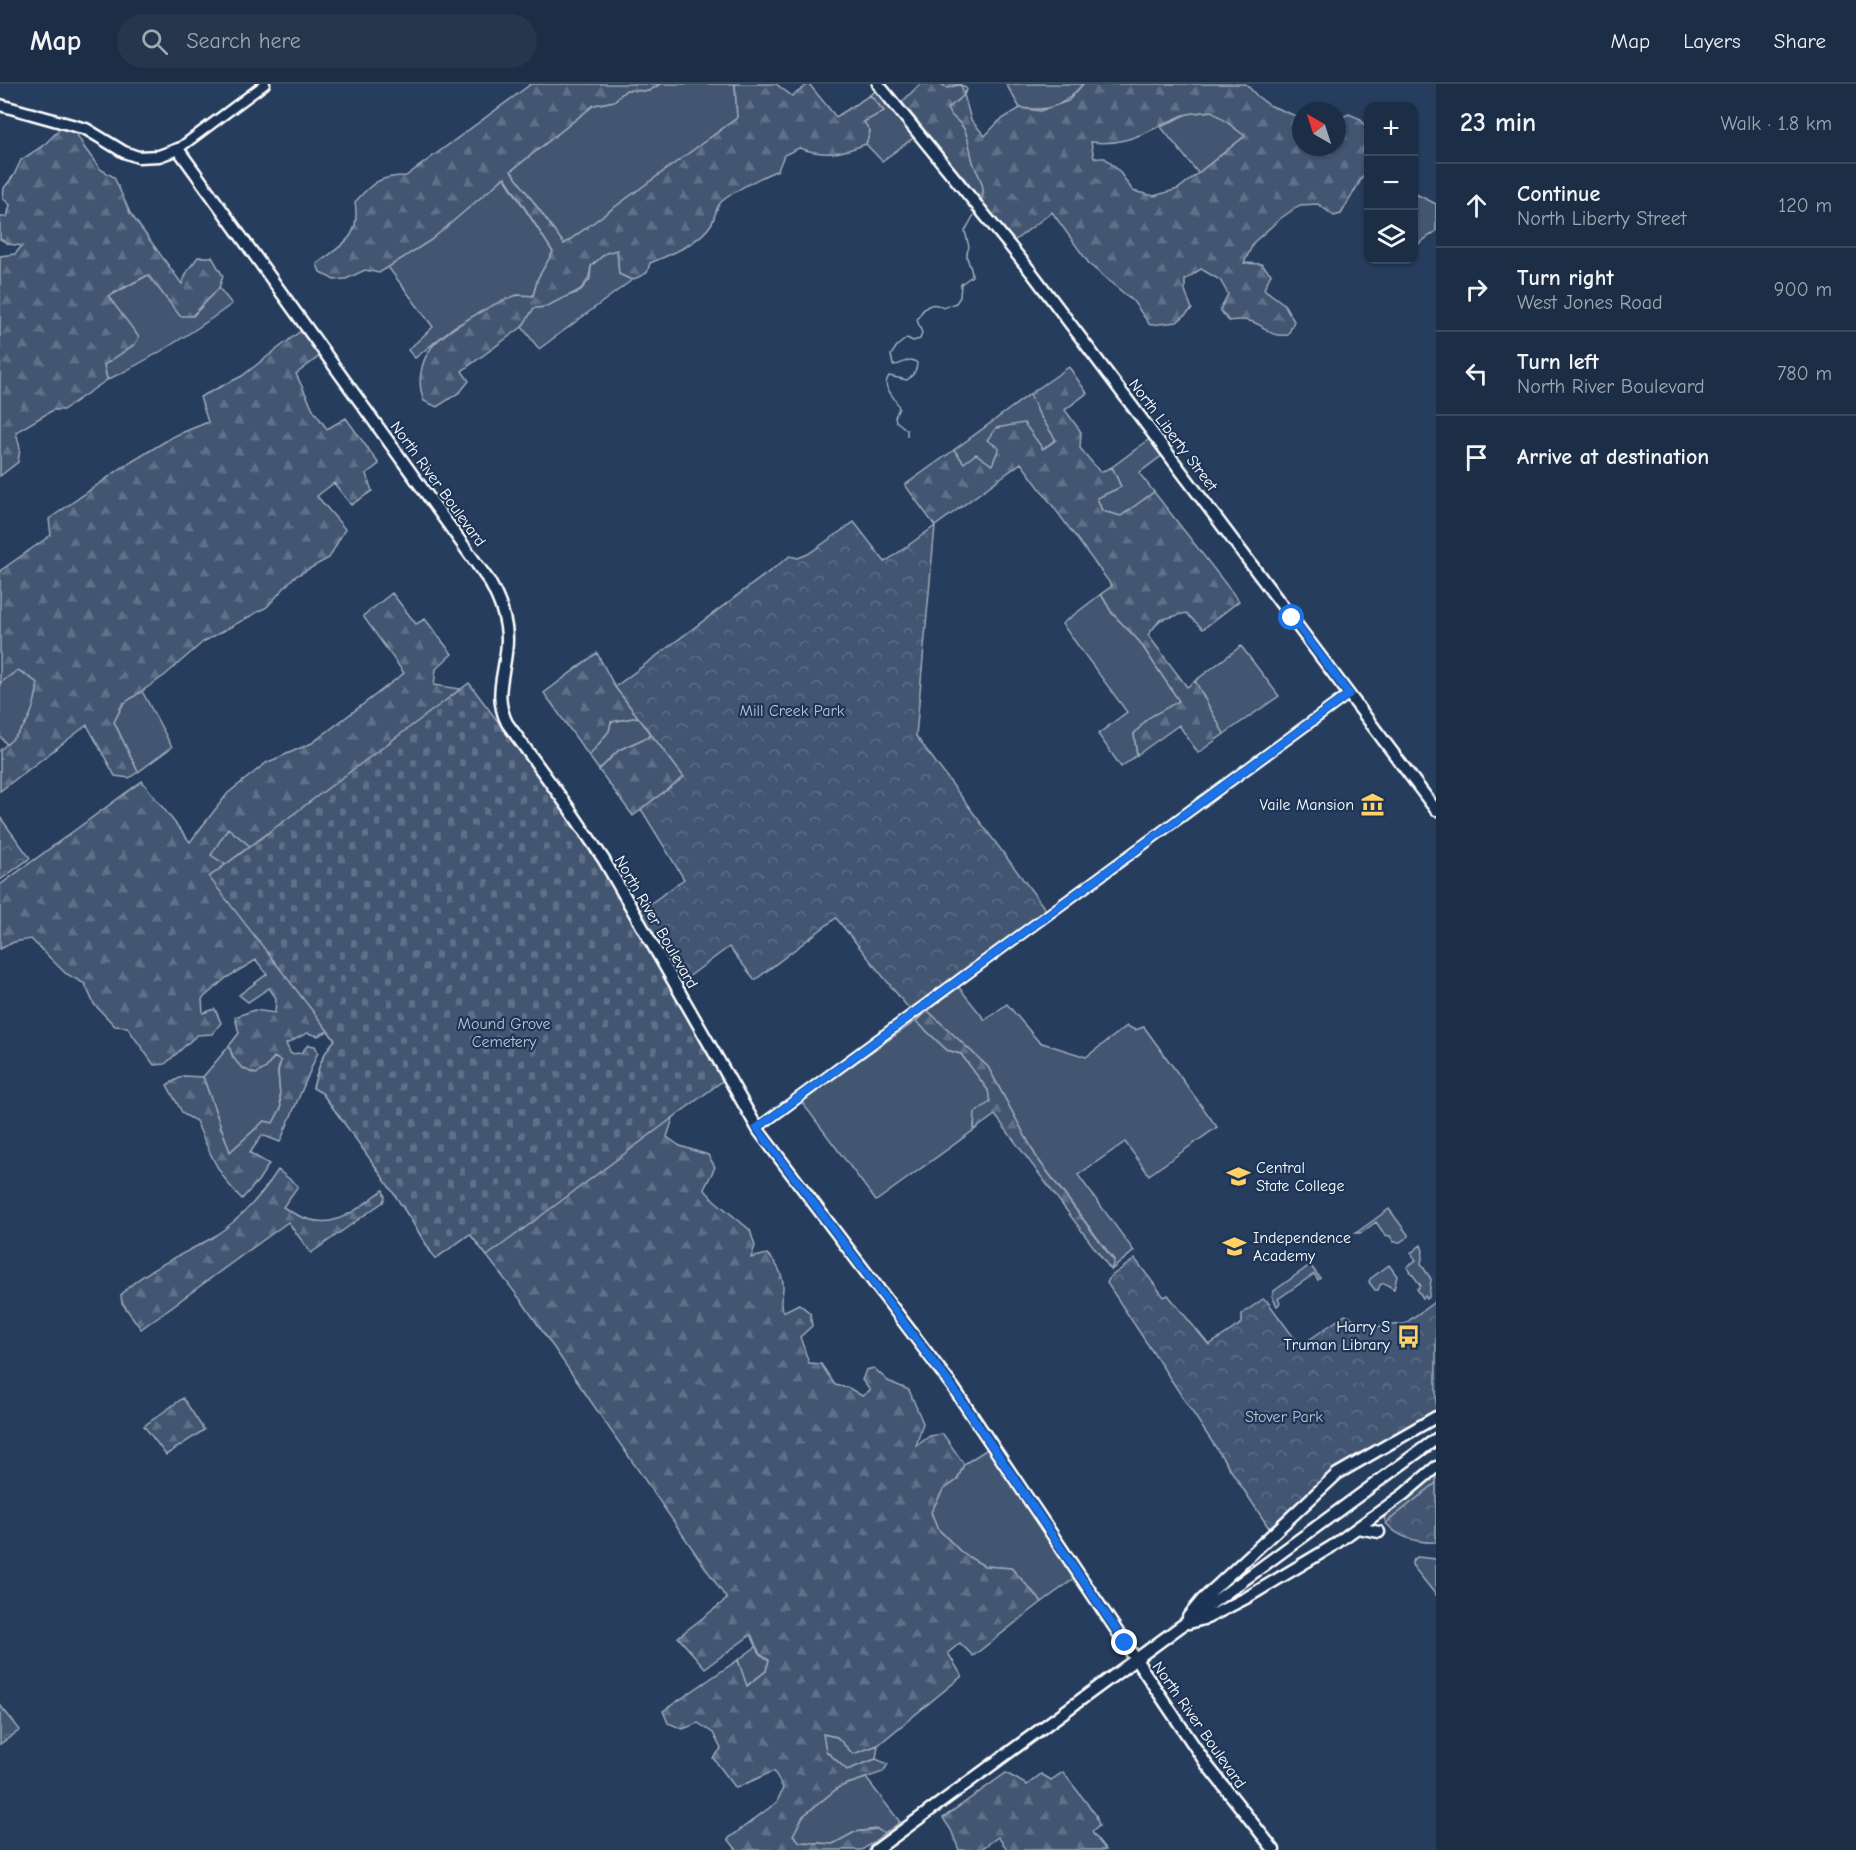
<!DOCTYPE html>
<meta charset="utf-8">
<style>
body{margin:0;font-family:"Comic Neue",sans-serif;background:#25364d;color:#f1f3f6}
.controls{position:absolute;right:18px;top:18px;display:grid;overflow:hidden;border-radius:12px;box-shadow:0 2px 4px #0004}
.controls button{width:54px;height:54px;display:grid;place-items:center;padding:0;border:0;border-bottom:2px solid #3a4a5f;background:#1c2e46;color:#f1f3f6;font:30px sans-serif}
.compass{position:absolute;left:1292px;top:18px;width:54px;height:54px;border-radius:50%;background:#1c2e46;box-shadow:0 2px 4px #0004;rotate:321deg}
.stop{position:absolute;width:18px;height:18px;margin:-14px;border:4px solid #1a73e8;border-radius:50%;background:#fff}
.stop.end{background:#1a73e8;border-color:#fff;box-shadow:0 2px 6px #0008}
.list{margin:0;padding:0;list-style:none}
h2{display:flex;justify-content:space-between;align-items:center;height:78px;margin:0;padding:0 24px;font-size:26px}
h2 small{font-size:20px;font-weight:400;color:#a0a8b3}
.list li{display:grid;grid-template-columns:39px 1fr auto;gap:18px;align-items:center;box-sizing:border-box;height:84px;padding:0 24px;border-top:2px solid #3a4a5f}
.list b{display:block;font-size:22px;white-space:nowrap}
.list p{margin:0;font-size:20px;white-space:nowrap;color:#a0a8b3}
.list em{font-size:20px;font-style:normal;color:#a0a8b3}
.icon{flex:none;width:33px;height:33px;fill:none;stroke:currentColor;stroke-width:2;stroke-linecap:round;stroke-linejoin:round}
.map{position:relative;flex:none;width:1436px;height:1766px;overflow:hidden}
header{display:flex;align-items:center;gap:36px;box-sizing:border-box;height:84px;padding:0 30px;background:#1c2e46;border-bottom:2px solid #3a4a5f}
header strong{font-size:28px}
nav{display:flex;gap:33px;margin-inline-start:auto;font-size:21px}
.search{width:420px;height:54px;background:#25364d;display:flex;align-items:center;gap:15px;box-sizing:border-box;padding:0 21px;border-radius:33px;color:#a0a8b3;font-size:22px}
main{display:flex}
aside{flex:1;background:#1c2e46}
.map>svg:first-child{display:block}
.grass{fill:#425672;stroke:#a0aab8;stroke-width:1.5}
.forest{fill:url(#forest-firs);stroke:#a0aab8;stroke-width:1.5;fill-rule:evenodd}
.cemetery{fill:url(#cemetery-stones);stroke:#a0aab8;stroke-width:1.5}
.park{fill:url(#park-crowns);stroke:#a0aab8;stroke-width:1.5}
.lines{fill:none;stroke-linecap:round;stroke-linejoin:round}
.stream{stroke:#a4aebb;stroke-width:1.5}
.minor-casing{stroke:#fff;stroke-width:13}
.major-casing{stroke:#fff;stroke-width:15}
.minor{stroke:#1d3557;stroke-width:8}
.major{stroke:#1d3557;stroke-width:10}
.route{stroke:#1a73e8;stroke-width:8}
.labels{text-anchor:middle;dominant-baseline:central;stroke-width:4.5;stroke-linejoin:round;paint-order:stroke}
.street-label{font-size:16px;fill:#fff;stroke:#1d3557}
.park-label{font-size:16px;fill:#bdc4ce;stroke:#1d3557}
.poi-label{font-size:16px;fill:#fff;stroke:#1d3557;text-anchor:end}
</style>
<header>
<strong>Map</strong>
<div class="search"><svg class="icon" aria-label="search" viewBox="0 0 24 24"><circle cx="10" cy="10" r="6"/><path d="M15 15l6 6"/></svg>Search here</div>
<nav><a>Map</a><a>Layers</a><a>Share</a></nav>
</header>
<main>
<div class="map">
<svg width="1436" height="1766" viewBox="0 0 1436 1766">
<defs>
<pattern id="forest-firs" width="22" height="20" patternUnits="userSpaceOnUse" patternTransform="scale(1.5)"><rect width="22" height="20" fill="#425672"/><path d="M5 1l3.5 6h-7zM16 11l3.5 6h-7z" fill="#5e6f87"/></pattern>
<pattern id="cemetery-stones" width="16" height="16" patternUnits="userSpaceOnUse" patternTransform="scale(1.5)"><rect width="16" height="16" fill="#425672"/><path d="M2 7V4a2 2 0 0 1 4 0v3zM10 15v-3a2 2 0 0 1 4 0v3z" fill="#5e6f87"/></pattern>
<pattern id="park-crowns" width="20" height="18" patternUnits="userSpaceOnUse" patternTransform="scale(1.5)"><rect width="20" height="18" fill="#425672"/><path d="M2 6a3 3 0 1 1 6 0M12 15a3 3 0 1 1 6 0" fill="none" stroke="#5e6f87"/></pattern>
</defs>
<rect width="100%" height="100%" fill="#263d5e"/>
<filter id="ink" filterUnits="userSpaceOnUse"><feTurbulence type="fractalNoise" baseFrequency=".0167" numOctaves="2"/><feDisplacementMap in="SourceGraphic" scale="12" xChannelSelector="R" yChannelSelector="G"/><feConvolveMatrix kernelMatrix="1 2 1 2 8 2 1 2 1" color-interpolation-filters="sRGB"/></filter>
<g filter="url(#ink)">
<!-- grass -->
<path class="grass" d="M660 0H735L737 34 564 160 511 87 594 21 614 17 626 6 649 7Z
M1006 0H1083C1063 22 1050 28 1020 24Z
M877 6 916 52 882 77 866 60 870 47 863 38 884 27 870 11Z
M1213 27 1245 52 1198 89 1161 43 1186 30Z
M504 93 553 168 538 194 533 212 517 211 490 224 454 243 415 274 408 266 433 243 388 183 431 156Z
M1416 110 1436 120V147L1414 163V115Z
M617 165 619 190 632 196 539 265 522 243 534 223 579 208 590 195 591 182 606 169Z
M148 191 193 232 219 204 232 220C192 249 152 275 107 296L104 281 135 260 108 213Z
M1030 310 1039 330 1056 355 1043 365 999 364 992 382 964 379 954 366Z
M1151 354 1164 370 1139 389 1154 408 1121 432 1102 427 1097 414 1121 403 1112 383Z
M1101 510 1112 529 1139 557 1180 618 1148 635 1134 650 1137 671 1121 683 1098 650 1127 628 1062 540Z
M1241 562 1279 612 1224 650 1195 597Z
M18 585 38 599C35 627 29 642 7 661L0 652V599Z
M142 607 172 663 138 688 114 638 123 620Z
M638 633 652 651 619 666 599 686 589 672 609 647 611 638Z
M228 744 250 762 225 781 210 771Z
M957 901 985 936 1007 920 1039 958 1086 973 1127 942 1135 946 1144 943 1217 1043 1149 1091 1125 1058 1078 1091 1134 1167 1111 1186 1114 1176 1037 1074 988 983 928 927Z
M916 937 947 966 961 970 988 1006 991 1018 975 1029 974 1046 876 1117 801 1017Z
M229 962 233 974 266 984 274 973 281 977 278 987 281 1024 273 1039 264 1037 230 1068 203 993Z
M1389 1125 1409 1152 1400 1158H1394L1390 1152 1385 1151 1376 1138 1361 1149H1356Z
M1421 1161 1423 1167 1421 1180 1431 1195 1429 1213 1427 1215 1425 1212 1423 1214 1417 1205 1421 1202 1407 1183 1416 1176 1411 1169Z
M1310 1181 1320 1194 1318 1196 1314 1190 1278 1215 1280 1219 1277 1222 1272 1212 1274 1207Z
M1389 1181 1397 1192 1394 1205 1384 1199 1380 1201 1378 1206H1375L1369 1198 1370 1195Z
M989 1364 1075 1494 1042 1518 1011 1484 984 1482 962 1469 937 1444 931 1428 943 1406 957 1396 964 1380Z
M1436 1389V1399L1386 1439 1384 1434 1386 1430Z
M1417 1473 1436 1475V1511L1412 1481V1477Z
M757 1562 760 1570 769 1576 766 1587 746 1602 738 1576Z
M822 1650 837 1653 853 1670 878 1661 876 1675 847 1686 826 1667Z
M866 1694 900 1738 884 1750 877 1745 855 1748 833 1760 799 1758 793 1751 803 1732 839 1703Z"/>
<!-- forest -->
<path class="forest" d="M531 0H660L649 7 626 6 614 17 594 21 511 87 564 160 737 34 735 0H776L792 12 809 0 836 33 870 11 884 27 864 38 870 47 866 60C840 70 826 73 799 64L784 71 778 86C761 93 735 106 721 118 716 123 715 133 712 139 700 159 670 171 650 179L647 189 632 196 619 190 617 166 606 169 591 182C588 206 580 206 561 215 551 220 546 224 534 224L522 243 462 287 469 297 460 308 437 323 424 317C417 300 420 279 431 264 443 247 494 219 514 212 520 210 527 212 533 212L538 194 553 168 505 93 431 156 379 189 365 186 346 195 334 196 320 188 317 180C342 160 361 155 355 118 372 99 379 92 406 92Z
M920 0H961L971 36 985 52 999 37 1020 24 1040 27 1068 17 1083 0H1246L1257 12 1269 21 1301 34V63H1337V35L1349 30 1361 35 1366 43 1363 67 1366 87 1341 130 1334 132 1318 120 1300 121 1281 134 1254 158 1244 179 1261 180 1271 190 1264 205 1284 220 1294 237 1288 251C1266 253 1270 244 1253 238 1245 235 1236 236 1229 237L1220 226 1228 210 1220 196 1201 185 1185 196V207L1192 225 1177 238 1150 241 1133 217 1090 181 1052 128 1014 157 902 18ZM1212 27 1245 52 1178 105 1154 112 1133 107 1119 87 1105 74H1094L1091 58C1129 63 1151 44 1184 31 1193 28 1204 28 1212 27Z
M60 45 75 47 84 63 100 85 114 93 130 129 182 200 188 186 198 173H212L223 192 219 204 192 232H180L148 191 108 212 139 253 135 260 104 281 107 296 63 326H53L16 348 20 364 18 378 0 392V172L15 170 22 162 9 160 0 155V133H7L10 121 3 114 4 104 14 91 21 76 44 61Z
M302 246 321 271 296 290 314 327 327 345 346 334 379 380 366 390 372 407 351 421 334 399 317 412 345 445 329 474 294 493 267 523 203 558 164 592 123 620 114 638 138 688 129 694 115 692 87 641 0 707V666C26 645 34 632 38 599L18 586 0 599V487L51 451 49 435 123 383 174 352 208 338 200 313 242 292Z
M1069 283 1087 309 1065 326 1081 348 1080 364 1100 388 1112 383 1121 403 1097 414 1102 427 1121 432 1154 408 1239 517 1203 545 1186 529 1160 536 1148 551 1187 603 1195 597 1224 650 1198 669 1179 641 1137 671 1134 650 1148 634 1179 617 1139 557 1112 529 1101 510 1112 502 1021 379 935 442 905 401 954 366 964 379 976 370 992 381 999 364 987 356 996 344 1024 339 1043 365 1056 356 1039 330 1030 310Z
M392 509 416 540 425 535 452 570 436 585 434 601 460 605 275 756 250 762 228 744 211 771 226 781 381 858 347 1043 322 1009 313 1004C318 985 322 970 335 956L328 947 318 952 307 949 286 960 291 970 301 969 308 961 315 962 318 968 280 1058 262 1051 250 1069 269 1080 258 1097 242 1115C218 1092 209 1067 196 1037L183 1030 167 1001 183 992 203 993 230 1068 264 1037 273 1039 281 1024 278 987 281 977 274 973 266 984 256 990C240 985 234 978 229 962L239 949 235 933 254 926 275 929 276 914 269 904 248 918 239 911 267 890 256 876 226 894 202 915 203 929 215 925 221 939 212 950 197 951 165 980 154 981 127 943 115 942 94 920 85 900 65 889 31 855 14 858 0 865V801L142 697 190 758 228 709 266 679 312 659 404 589 363 532Z
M597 569 615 603 638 633 611 638 609 647 589 672 544 609Z
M652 651 684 693 633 732 599 686 619 666Z
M928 927 988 983 1037 1074 1114 1177 1111 1186 995 1031 974 1046 975 1029 990 1018 988 1006 961 970 947 966 916 937Z
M673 1034 667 1053 680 1062 708 1071 715 1083 704 1105 714 1116 750 1146 755 1162 751 1174 767 1170C776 1178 784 1191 783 1204 783 1217 778 1213 783 1228L799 1220 810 1229 812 1242 800 1253 809 1279 821 1280 835 1301 849 1304 862 1312 870 1306 862 1296 866 1286 874 1284 888 1297 909 1306 923 1339 916 1362 930 1352 943 1350 964 1380 957 1396 943 1406 931 1428 937 1444 962 1469 984 1482 1011 1484 1042 1518 973 1572 960 1559 948 1569 962 1592 878 1661 853 1670 837 1653 823 1650 826 1667 847 1686 876 1675 888 1680 883 1688 839 1703 803 1732 793 1751 800 1758 833 1760 855 1748 877 1745 884 1750 862 1766H737L728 1755 777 1718 783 1704 774 1687 736 1704 713 1674 721 1665 713 1649 698 1639 683 1645 668 1639 663 1627 738 1576 747 1602 766 1587 769 1576 760 1570 751 1551 705 1584 678 1553 727 1515 523 1219 470 1150 435 1175 393 1107Z
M278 1086 298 1102 283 1123C327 1152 347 1133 383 1106L385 1113 383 1118 311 1169 288 1138 141 1245 122 1219 121 1211C140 1188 184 1170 210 1155 238 1138 261 1112 278 1086Z
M183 1314 204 1346 166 1371 144 1342Z
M1063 1688 1096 1731 1099 1742 1092 1748 1106 1766H1008L998 1753 980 1766H959L951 1746 943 1734 1006 1689 1027 1701 1041 1690 1051 1696Z"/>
<!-- cemetery -->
<path class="cemetery" d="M469 599 586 755 725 995 487 1172 470 1150 435 1175C401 1117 362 1063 322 1009L313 1004C318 985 322 970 335 956L209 793Z"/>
<!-- park -->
<path class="park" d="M854 438 885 478 935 442 916 652 1046 826 910 926 836 834 755 896 729 863 680 899 639 828 684 795 641 725 684 693 615 603 790 472 798 474 808 470Z
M0 733 30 774 0 796Z
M1135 1175 1164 1213 1168 1211 1209 1261 1242 1239V1230L1263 1215 1267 1217 1300 1262 1345 1231 1374 1243 1404 1240 1436 1217V1327L1327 1392 1269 1444 1107 1199 1110 1193Z
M1436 1399V1458C1418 1459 1398 1454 1386 1439Z
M0 1621 20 1646 0 1660Z"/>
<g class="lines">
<!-- stream -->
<path class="stream" d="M941 0 947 4 958 1 965 3 967 6 962 13 947 25C950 32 958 36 963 43 969 52 970 68 973 78 976 88 982 94 983 105 984 110 982 114 980 118
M907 352V346L896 337 895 333 899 324C896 312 880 304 889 292L907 296C913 291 917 287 917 279 908 271 903 282 893 281L891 271 897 262 907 254 913 257 920 255 922 249 917 236C922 225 931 215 943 224L956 219 960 213 961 200 972 192C972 180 963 175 969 163L965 147 975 129"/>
<defs>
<path id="minor" d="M178 65 265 0
M757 1044 1349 610"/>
<path id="major" d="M878 0 1032 189 1436 726
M0 21 86 45 124 68 138 73 159 72 178 65 489 497C499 515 507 534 507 555 507 587 492 609 507 639L568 723 604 776 759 1047 953 1303 1207 1681 1274 1766
M1358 1444 1379 1448
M1188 1533 1202 1516 1337 1390 1436 1333
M1189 1539 1207 1534 1246 1514 1331 1463 1404 1410 1436 1383
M876 1766 1436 1355"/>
</defs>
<!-- minor casing -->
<use href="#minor" class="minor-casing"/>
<!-- major casing -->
<use href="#major" class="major-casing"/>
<!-- minor -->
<use href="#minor" class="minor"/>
<!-- major -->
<use href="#major" class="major"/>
</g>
</g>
<g class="lines" filter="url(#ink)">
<!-- route -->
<path class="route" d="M1125 1559 953 1304 757 1044 1349 610 1292 534"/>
</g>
<!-- icons -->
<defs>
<symbol id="museum-bare" viewBox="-9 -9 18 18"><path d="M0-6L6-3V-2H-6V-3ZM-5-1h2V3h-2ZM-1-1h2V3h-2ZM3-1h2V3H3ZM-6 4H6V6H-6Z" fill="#ffd166" stroke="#1d3557" stroke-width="2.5" paint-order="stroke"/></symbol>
<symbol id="school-bare" viewBox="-9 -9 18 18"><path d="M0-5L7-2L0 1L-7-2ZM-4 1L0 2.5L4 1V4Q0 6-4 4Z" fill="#ffd166" stroke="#1d3557" stroke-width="2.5" paint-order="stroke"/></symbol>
<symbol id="bus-bare" viewBox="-9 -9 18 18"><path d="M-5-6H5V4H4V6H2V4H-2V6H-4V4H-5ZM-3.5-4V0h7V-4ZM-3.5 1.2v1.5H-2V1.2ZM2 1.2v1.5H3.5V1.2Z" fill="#ffd166" stroke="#1d3557" stroke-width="2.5" paint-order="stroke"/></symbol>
</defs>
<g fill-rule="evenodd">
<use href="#museum-bare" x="1356" y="704" width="33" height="33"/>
<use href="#school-bare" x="1222" y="1076" width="33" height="33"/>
<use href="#school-bare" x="1218" y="1146" width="33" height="33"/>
<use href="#bus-bare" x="1392" y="1236" width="33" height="33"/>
</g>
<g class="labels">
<!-- street labels -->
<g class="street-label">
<text transform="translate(1173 351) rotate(53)">North Liberty Street</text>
<text transform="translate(438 400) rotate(54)">North River Boulevard</text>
<text transform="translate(656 838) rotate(60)">North River Boulevard</text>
<text transform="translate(1199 1641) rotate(55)">North River Boulevard</text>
</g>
<!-- park labels -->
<g class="park-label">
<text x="792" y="627">Mill Creek Park</text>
<text x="504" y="940">Mound Grove<tspan x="504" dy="18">Cemetery</tspan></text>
<text x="1284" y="1333">Stover Park</text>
</g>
<!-- poi labels -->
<g class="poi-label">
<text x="1354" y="721">Vaile Mansion</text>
<text x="1256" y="1084" text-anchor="start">Central<tspan x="1256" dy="18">State College</tspan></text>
<text x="1253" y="1154" text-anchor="start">Independence<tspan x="1253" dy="18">Academy</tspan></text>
<text x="1390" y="1243">Harry S<tspan x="1390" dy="18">Truman Library</tspan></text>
</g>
</g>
</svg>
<div class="controls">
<button>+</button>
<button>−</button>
<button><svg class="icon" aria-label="layers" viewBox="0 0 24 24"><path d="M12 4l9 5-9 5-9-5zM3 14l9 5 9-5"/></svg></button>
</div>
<svg class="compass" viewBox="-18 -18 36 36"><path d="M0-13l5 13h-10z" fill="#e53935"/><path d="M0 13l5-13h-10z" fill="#a0a8b3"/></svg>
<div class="stop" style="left:1292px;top:534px"></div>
<div class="stop end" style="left:1125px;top:1559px"></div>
</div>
<aside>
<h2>23 min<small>Walk · 1.8 km</small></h2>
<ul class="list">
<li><svg class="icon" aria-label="ahead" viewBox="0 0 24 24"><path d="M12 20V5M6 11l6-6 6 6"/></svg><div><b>Continue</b><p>North Liberty Street</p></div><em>120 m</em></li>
<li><svg class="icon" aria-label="right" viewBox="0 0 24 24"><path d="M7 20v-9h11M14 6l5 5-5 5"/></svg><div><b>Turn right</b><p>West Jones Road</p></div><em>900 m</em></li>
<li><svg class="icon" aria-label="left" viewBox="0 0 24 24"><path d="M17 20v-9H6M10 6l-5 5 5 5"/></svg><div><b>Turn left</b><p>North River Boulevard</p></div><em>780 m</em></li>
<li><svg class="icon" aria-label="arrive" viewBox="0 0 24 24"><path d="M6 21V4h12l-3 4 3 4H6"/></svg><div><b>Arrive at destination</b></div></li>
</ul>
</aside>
</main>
